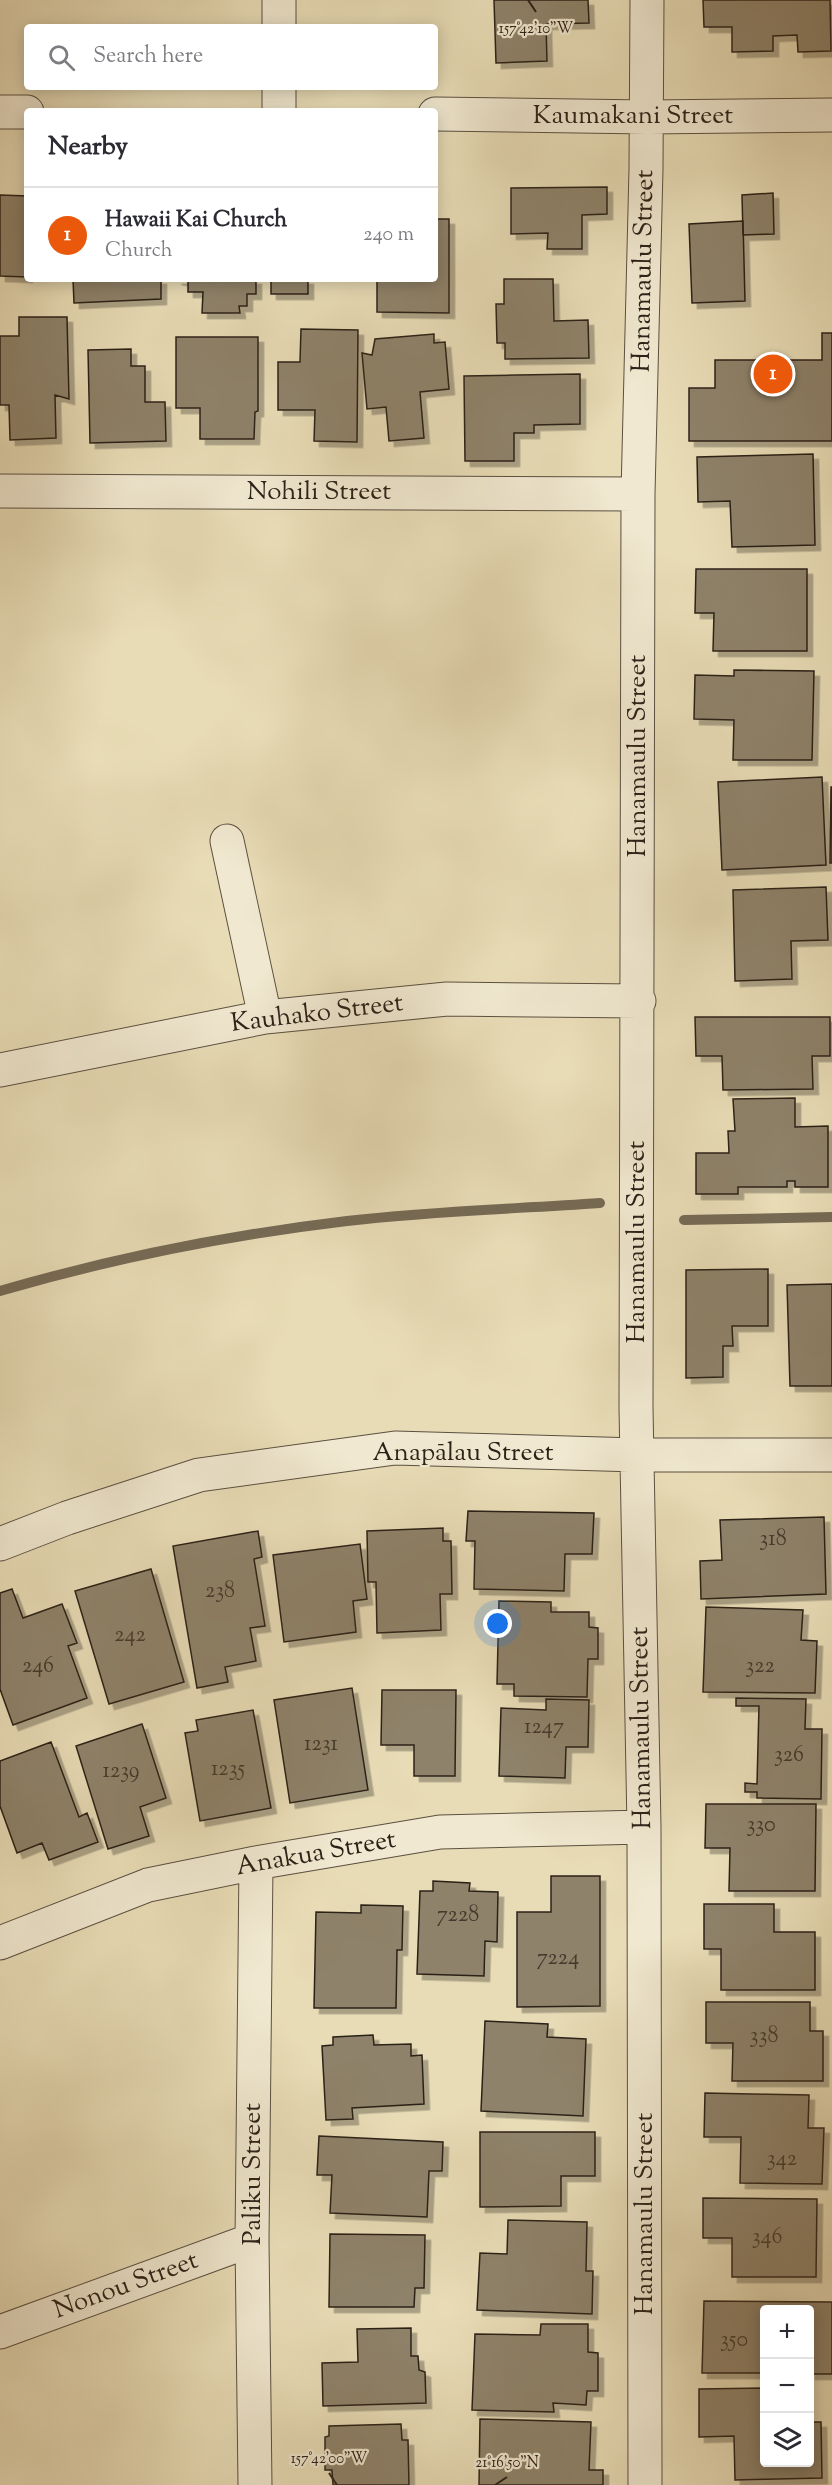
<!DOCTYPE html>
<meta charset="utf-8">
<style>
body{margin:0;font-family:"Sorts Mill Goudy",serif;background:#f7f7f7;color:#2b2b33}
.controls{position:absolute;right:18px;bottom:18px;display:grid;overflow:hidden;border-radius:6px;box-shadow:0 3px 15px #0003}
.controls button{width:54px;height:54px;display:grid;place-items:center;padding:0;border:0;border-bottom:2px solid #e1e1e2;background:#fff;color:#2b2b33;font:30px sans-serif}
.you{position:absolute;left:498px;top:1624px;width:21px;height:21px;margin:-15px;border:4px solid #fff;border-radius:50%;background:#1a73e8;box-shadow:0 0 0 9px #1a73e833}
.badge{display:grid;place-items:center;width:39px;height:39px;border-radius:50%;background:#ea580c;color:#fff;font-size:20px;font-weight:700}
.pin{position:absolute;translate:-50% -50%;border:3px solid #fff;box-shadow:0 2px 6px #0006}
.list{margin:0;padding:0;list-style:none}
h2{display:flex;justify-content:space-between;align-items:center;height:78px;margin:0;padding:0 24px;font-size:26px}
h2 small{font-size:20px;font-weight:400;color:#7c7c81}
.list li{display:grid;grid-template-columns:39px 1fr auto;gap:18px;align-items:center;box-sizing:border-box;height:96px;padding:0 24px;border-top:2px solid #e1e1e2}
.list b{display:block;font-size:22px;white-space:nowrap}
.list p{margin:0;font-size:20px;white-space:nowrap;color:#7c7c81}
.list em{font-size:20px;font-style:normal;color:#7c7c81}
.icon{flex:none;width:33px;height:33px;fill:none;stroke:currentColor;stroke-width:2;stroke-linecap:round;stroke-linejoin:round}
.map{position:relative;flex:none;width:832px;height:2485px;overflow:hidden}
.search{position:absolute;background:#fff;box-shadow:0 3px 15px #0003;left:24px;top:24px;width:414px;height:66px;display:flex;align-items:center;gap:15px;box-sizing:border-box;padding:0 21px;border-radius:6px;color:#7c7c81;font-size:22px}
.panel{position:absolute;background:#fff;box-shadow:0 3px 15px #0003;left:24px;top:108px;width:414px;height:174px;border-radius:6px}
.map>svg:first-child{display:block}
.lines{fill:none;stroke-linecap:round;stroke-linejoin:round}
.stream{stroke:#766b56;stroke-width:10}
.building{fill:#8e826a;stroke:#2c2118;stroke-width:1.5;filter:url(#shadow)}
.minor-casing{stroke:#5b5040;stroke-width:35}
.minor{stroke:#f0e8d0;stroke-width:33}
.ticks{fill:none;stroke:#2c2118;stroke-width:2}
.labels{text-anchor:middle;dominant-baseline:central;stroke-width:4.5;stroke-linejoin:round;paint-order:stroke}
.number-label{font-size:22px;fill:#44392c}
.street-label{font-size:26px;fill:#2c2118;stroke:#f0e8d0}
.ticks-label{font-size:15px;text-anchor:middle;fill:#2c2118;stroke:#f0e8d0;stroke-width:4.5;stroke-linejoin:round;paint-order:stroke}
</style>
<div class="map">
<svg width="832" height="2485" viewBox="0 0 832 2485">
<defs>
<filter id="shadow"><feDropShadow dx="5.5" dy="5.5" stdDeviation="0" flood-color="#0004"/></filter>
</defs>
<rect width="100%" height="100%" fill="#e8dcb6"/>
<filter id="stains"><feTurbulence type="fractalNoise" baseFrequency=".00333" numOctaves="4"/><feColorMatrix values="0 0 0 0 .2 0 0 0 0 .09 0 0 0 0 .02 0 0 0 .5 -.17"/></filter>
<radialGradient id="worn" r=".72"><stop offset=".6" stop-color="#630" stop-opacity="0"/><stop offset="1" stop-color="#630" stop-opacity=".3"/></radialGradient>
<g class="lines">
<!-- stream -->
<path class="stream" d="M684 1220 832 1217
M0 1291C113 1258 229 1235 347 1221 430 1211 516 1209 600 1203"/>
</g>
<!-- building -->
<path class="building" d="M494 0H588L589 23 546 24 547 61 496 63Z
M703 0H830L831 51 798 52 797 35 773 36V51L732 52V27H704Z
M607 187V214L582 215V249H547L548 233 511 234V188Z
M773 193 774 234 743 235 742 195Z
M0 195 27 196V277L0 276Z
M435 219H449V313L377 312V279H435Z
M743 221 745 301 692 303 689 224Z
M73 279H161V299L74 303Z
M176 279H256V294H247V306H239L240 313H202L203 292H188V281Z
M271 279H308V294H271Z
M504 279H553L554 321 588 320 589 358 505 359V343H497L496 304H504Z
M19 317H67L69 399 55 395 56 438 10 440 9 405H0V336H19Z
M301 329 358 330 357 442 314 441 315 410H278V362H300Z
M822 333H832V441H689V388H715V360H822Z
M434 334V343L445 342 449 389 420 392 424 438 389 441 386 407 367 409 362 353 372 355 375 339Z
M176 337H258V411L255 412 254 439H200V408H176Z
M131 349V366H145V402H165L166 441 90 443 88 350Z
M580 374V424L534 425V433H514V461H465L464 376Z
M813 454 815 545 732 547 730 501 698 502 697 457Z
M696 569H807V651H713L714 613H695Z
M734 670 814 671 812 760H733L734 720 694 719 695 675 734 676Z
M822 777 826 865 722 870 718 782Z
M831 787H832V863H830Z
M826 887 828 940 791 941 792 979 735 981 733 890Z
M695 1017H830V1056H812L813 1089 723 1090 722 1056H696Z
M795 1098V1127L828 1126V1187H795V1181H787V1187H738V1194H696V1153H729L728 1131H735L733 1099Z
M768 1269V1326H732L733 1346H723V1377L686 1378V1270Z
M832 1284V1386H790L787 1285Z
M468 1511 594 1513 592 1554H565L564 1591 474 1589 475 1541H466Z
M824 1517 826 1594 701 1599 700 1561 722 1560 720 1520Z
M443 1528V1541H451L452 1594H440L441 1630 377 1633 376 1582H368L367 1531Z
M258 1531 262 1557 254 1559 265 1626 250 1628 256 1661 225 1667 228 1682 197 1688 173 1546Z
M360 1544 367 1599 353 1601 356 1632 284 1642 273 1555Z
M151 1569 184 1682 109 1704 75 1591Z
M12 1589 23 1618 62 1604 77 1643 68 1646 87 1698 13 1725 0 1689V1593Z
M499 1601 551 1602V1612H589V1627L598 1628V1659H588L587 1697 514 1696V1684H497Z
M706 1607 803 1610 801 1640 817 1641 815 1693 703 1692Z
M352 1688 368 1790 290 1803 274 1700Z
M382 1690H456L455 1776H414V1745H381Z
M736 1698 806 1699 805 1729H822L821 1799 757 1798V1792H745V1783L757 1784 759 1706H736Z
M546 1699 589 1700 588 1747H566L565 1778 499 1776 501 1708 546 1710Z
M253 1710 271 1808 200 1821 185 1733 198 1731 196 1720Z
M142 1724 166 1798 140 1807 149 1836 108 1849 76 1746Z
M51 1742 79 1817 87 1813 98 1842 49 1860 42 1843 17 1853 0 1806V1761Z
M706 1804H816L815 1891H729L730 1848H705Z
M551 1876H600V2006L517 2007V1912H551Z
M433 1881 470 1883 469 1891 498 1892 497 1942 485 1941 484 1976 417 1974 420 1891H433Z
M704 1904H774V1932H815V1990H721V1949H704Z
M361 1905 403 1906 402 1950H397L396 2008H314L316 1912 361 1913Z
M706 2002H810V2031H823V2081H732L733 2043H706Z
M485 2021 548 2024 547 2037 586 2039 583 2116 481 2111Z
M373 2035 374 2045 411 2044V2056L422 2055 424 2104 352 2108 353 2119 326 2120 322 2046 333 2045V2037Z
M705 2093 809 2095 808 2128H824L822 2184 740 2183 741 2137H704Z
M480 2132H595V2176H561V2206L480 2207Z
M319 2136 443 2142 442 2171H429L427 2217 330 2213 332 2175H317Z
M703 2198 817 2199 816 2277H732V2238H703Z
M508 2220 587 2222 586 2271H593L592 2314 477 2310 480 2253 507 2254Z
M330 2234 425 2235 424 2288H415L414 2307H329Z
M704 2301 832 2302V2374H810V2310H764V2373H702Z
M541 2324H588V2352L598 2353V2391H587L586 2405 553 2403 554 2412 472 2410 475 2334 540 2335Z
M411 2328V2356H418L419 2370 425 2372 426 2403 323 2406 322 2363 358 2362 357 2329Z
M764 2388V2462H810V2422H821L822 2478 735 2480 734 2436 699 2437V2389Z
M480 2419 591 2422 589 2470H603V2485H479Z
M401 2424 402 2440H408L409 2485H333L332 2470H325V2437L329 2436V2426Z"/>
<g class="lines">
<defs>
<path id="minor" d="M279 27V0
M279 87V111
M0 112H27
M435 114 647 117 832 115
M0 491 638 494
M227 841 265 1017
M0 1070 265 1017 447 999 639 1001
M0 1544 67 1518 199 1475 395 1448 637 1455H832
M0 1943 148 1885 256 1863 440 1832 644 1827
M0 2332 252 2240
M255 2485 252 2240 256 1863
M645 2485 644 1827 636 1408 638 494 646 169 647 0"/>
</defs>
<!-- minor casing -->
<use href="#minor" class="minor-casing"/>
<!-- minor -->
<use href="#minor" class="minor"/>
</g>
<!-- ticks -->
<path class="ticks" d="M528 0 536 12M329 2473 337 2485M495 2485 507 2477"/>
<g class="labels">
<!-- number labels -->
<g class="number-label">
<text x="773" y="1540">318</text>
<text x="220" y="1592">238</text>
<text x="130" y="1636">242</text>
<text x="38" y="1667">246</text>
<text x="760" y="1667">322</text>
<text x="544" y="1728">1247</text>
<text x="321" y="1745">1231</text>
<text x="789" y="1756">326</text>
<text x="228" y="1770">1235</text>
<text x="121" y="1772">1239</text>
<text x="761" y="1826">330</text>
<text x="458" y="1916">7228</text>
<text x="558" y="1959">7224</text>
<text x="764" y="2037">338</text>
<text x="782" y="2160">342</text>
<text x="767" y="2238">346</text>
<text x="734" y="2341">350</text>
</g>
<!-- street labels -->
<g class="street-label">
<text x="633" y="116">Kaumakani Street</text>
<text transform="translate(644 271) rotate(-89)">Hanamaulu Street</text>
<text x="319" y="492">Nohili Street</text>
<text transform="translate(638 756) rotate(-90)">Hanamaulu Street</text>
<text transform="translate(317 1014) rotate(-7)">Kauhako Street</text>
<text transform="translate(637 1242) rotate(-90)">Hanamaulu Street</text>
<text x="463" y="1453">Anapālau Street</text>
<text transform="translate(642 1728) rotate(-91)">Hanamaulu Street</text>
<text transform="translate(316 1854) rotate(-10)">Anakua Street</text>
<text transform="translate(253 2174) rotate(-90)">Paliku Street</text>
<text transform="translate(645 2214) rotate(-90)">Hanamaulu Street</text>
<text transform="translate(126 2286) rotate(-20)">Nonou Street</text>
</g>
</g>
<g class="ticks-label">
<text x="536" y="33">157°42'10"W</text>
<text x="329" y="2463">157°42'00"W</text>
<text x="507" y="2467">21°16'50"N</text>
</g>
<rect width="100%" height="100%" filter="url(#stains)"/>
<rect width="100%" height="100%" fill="url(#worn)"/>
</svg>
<div class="controls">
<button>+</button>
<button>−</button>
<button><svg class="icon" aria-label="layers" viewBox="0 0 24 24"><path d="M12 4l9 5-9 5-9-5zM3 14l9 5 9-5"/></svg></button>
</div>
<div class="you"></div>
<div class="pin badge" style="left:773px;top:374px">1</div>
<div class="search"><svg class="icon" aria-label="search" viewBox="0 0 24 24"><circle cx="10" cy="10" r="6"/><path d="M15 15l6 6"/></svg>Search here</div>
<section class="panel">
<h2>Nearby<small></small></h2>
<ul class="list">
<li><span class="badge">1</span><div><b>Hawaii Kai Church</b><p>Church</p></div><em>240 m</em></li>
</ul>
</section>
</div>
